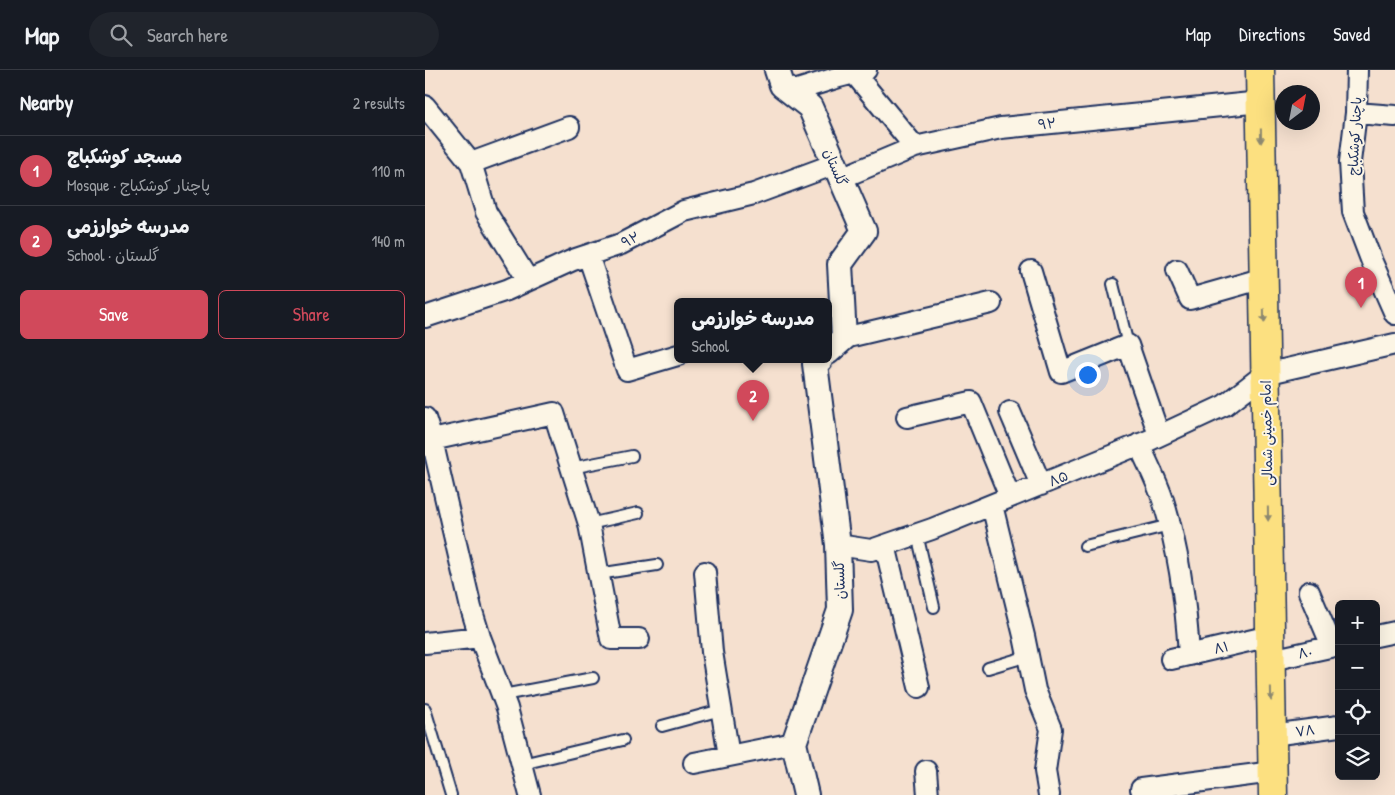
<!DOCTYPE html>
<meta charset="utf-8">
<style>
body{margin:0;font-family:"Patrick Hand","Playpen Sans Arabic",sans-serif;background:#20242c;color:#f1f3f6}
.controls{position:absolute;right:15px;bottom:15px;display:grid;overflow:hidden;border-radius:8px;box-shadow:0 5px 20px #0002}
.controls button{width:45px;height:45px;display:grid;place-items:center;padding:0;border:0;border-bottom:1px solid #363941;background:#171b24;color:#f1f3f6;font:25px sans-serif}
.compass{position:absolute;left:850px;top:15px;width:45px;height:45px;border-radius:50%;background:#171b24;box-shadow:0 5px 20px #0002;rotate:32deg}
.you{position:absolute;left:662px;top:304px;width:18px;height:18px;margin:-12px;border:4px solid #fff;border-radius:50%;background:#1a73e8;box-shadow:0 0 0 8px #1a73e833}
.badge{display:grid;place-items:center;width:32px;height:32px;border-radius:50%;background:#d1495b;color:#fff;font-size:16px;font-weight:700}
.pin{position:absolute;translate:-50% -41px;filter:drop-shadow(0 1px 2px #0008)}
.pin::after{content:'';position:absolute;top:26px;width:18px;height:15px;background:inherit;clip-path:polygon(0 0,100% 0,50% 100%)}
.popup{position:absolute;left:249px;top:228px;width:158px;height:65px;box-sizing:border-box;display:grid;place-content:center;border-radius:8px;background:#171b24;filter:drop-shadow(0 1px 4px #0005);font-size:16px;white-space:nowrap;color:#9ea1a6}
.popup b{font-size:19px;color:#f1f3f6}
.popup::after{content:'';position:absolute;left:50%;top:100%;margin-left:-10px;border:10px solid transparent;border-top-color:#171b24}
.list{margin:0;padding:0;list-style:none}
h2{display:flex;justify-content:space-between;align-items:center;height:65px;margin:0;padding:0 20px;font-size:21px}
h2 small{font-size:16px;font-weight:400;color:#9ea1a6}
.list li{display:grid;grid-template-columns:32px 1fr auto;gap:15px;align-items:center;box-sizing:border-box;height:70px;padding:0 20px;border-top:1px solid #363941}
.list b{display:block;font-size:19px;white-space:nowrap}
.list p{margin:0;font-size:16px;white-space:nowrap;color:#9ea1a6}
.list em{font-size:16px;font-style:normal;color:#9ea1a6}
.actions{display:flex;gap:10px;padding:15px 20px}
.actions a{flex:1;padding:11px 0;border:1px solid #d1495b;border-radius:8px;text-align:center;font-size:18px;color:#d1495b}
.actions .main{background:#d1495b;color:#fff}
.icon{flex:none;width:28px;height:28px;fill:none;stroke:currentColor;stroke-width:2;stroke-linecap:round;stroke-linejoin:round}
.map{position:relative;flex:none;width:970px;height:725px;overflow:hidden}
header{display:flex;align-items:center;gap:30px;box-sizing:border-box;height:70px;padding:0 25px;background:#171b24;border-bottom:1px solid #363941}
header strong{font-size:24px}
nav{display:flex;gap:28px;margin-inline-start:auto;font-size:18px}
.search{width:350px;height:45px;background:#20242c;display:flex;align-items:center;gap:12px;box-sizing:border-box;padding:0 18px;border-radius:28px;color:#9ea1a6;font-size:19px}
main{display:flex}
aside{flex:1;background:#171b24}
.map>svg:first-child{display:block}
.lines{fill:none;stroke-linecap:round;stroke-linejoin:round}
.service-casing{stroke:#1b2f5e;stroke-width:14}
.minor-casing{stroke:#1b2f5e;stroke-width:24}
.tertiary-casing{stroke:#1b2f5e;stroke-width:28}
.primary-casing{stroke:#1b2f5e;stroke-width:31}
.service{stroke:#fcf5e5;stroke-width:10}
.minor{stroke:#fcf5e5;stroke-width:20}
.tertiary{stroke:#fcf5e5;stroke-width:24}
.primary{stroke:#fce080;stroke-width:28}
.oneway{fill:#8c886f}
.labels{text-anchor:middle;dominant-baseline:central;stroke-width:4;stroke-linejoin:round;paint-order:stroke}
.street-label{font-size:14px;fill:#1b2f5e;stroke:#fcf5e5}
</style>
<header>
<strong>Map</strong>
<div class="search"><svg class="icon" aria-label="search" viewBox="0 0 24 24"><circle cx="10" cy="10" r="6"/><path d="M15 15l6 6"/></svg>Search here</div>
<nav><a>Map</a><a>Directions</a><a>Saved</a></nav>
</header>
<main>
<aside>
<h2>Nearby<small>2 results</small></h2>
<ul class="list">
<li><span class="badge">1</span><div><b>مسجد کوشکباج</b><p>Mosque · پاچنار کوشکباج</p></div><em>110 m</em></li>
<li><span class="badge">2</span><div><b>مدرسه خوارزمی</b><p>School · گلستان</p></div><em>140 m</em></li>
</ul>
<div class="actions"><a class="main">Save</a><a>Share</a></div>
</aside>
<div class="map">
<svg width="970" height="725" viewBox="0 0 970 725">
<rect width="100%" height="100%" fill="#f5e0cf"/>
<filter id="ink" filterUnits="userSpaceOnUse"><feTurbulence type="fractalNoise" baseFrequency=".02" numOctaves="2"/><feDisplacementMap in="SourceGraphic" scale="10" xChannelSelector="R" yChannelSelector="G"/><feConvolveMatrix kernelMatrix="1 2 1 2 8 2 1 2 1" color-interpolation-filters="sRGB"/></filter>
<g filter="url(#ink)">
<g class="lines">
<defs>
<path id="service" d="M688 214 703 275
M146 398 207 386
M164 454 213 443
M492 464 509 537
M660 476 745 455
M173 504 232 495
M563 598 603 586
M78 625 168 608
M0 639 26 725
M237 656 296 640
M97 694 198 670"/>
<path id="minor" d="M932 0 931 43 925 92 928 142 947 192 970 244
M429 3 490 77
M366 22 414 7 441 0
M0 36 46 93 61 142 103 210
M931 43 970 46
M46 93 144 57
M416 108 490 77 576 58 836 32
M163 185 202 300 253 285
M752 200 765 229 839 208
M606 201 636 302 703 275 734 365
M0 247 82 220 148 190 196 174 259 141 329 124 410 94
M419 268 566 233
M585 342 616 415
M482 347 546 332 585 427
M0 348 7 370 46 538 55 567 82 638 105 725
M7 370 129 343 164 454 186 569H214
M714 374C722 393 732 411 738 430 754 481 761 532 764 585
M567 435 599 566 610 620 626 659 620 701 624 725
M413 475 446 480 507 459 725 370 800 335 840 304 970 274
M460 475 494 617
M280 502 287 582 304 686
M884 522 907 576
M951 566 970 562
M0 573 55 567
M746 589 845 566
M846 590 914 575
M847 665 914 656
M269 693 369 673
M501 701 503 725
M716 719 848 702"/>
<path id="tertiary" d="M352 0 357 15 385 37 439 161 415 194 419 268 403 282
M381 725 369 673 415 540 413 475 390 294 395 290"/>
<path id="primary" d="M835 0 848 725"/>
</defs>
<!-- service casing -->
<use href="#service" class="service-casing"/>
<!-- minor casing -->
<use href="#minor" class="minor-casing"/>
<!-- tertiary casing -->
<use href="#tertiary" class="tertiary-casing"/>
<!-- primary casing -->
<use href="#primary" class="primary-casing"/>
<!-- service -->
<use href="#service" class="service"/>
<!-- minor -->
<use href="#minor" class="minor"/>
<!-- tertiary -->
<use href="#tertiary" class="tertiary"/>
<!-- primary -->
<use href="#primary" class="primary"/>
</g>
<!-- one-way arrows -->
<defs><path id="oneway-solid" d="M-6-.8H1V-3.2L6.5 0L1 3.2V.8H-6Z" transform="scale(1.25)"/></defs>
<g class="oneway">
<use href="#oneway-solid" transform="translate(836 66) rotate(89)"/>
<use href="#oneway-solid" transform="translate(839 246) rotate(89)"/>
<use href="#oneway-solid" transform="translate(843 444) rotate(89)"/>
<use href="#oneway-solid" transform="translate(846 624) rotate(89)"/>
</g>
</g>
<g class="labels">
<!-- street labels -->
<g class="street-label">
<text transform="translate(622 53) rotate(-6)">۹۲</text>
<text transform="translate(929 66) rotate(-87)">پاچنار کوشکباج</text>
<text transform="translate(411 97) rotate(67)">گلستان</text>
<text transform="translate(205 169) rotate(-26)">۹۲</text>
<text transform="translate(841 363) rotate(-91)">امام خمینی شمالی</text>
<text transform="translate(633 408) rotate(-23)">۸۵</text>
<text transform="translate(414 510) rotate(-92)">گلستان</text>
<text transform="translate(796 577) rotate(-13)">۸۱</text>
<text transform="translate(880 582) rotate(-12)">۸۰</text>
<text transform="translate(880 660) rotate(-8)">۷۸</text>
</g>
</g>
</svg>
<div class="controls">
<button>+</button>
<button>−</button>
<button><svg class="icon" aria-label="locate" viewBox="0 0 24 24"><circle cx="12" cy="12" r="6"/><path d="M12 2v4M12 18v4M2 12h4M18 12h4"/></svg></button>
<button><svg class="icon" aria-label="layers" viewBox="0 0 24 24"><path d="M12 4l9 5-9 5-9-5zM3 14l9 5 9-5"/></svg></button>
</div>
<svg class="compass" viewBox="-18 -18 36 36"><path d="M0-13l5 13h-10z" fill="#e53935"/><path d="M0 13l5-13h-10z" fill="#9ea1a6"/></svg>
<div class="you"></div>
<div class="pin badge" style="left:936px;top:238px">1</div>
<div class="pin badge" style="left:328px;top:351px">2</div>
<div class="popup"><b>مدرسه خوارزمی</b>School</div>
</div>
</main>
